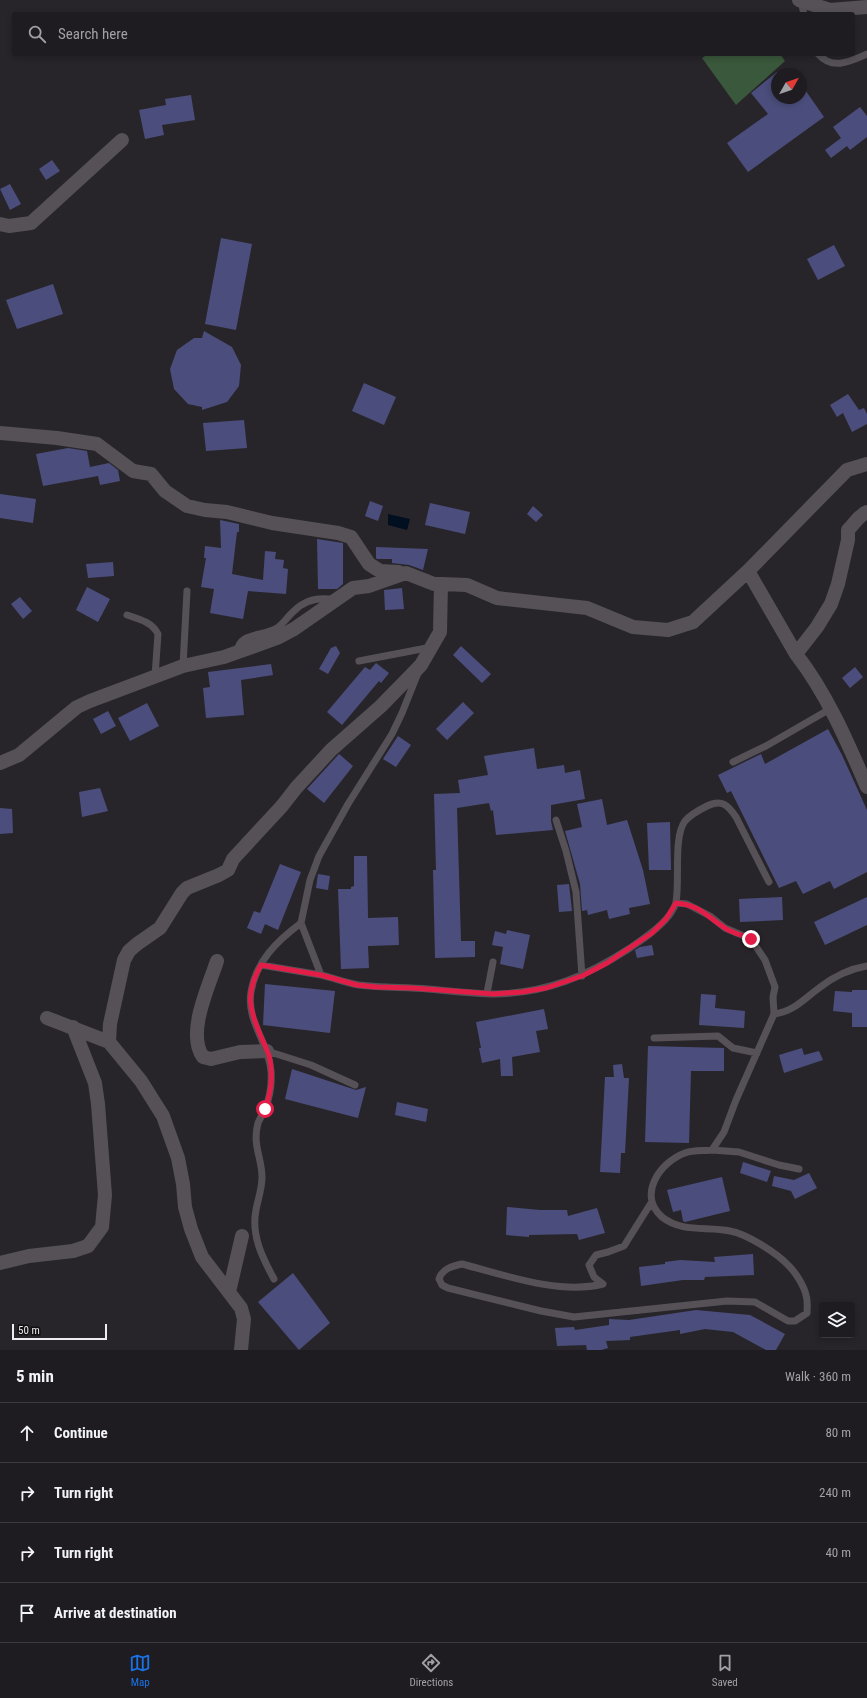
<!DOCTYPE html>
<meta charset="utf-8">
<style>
body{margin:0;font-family:"Roboto Condensed",sans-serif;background:#2b292d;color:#f1f3f6}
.controls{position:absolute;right:12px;bottom:12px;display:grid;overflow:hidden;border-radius:4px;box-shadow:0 2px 6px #0003}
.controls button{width:36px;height:36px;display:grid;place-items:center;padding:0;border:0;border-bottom:1px solid #3c3a3e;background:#1e1c20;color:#f1f3f6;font:20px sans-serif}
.compass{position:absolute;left:771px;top:68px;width:36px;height:36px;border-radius:50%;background:#1e1c20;box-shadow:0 2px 6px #0003;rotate:50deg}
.scale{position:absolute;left:12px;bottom:10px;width:95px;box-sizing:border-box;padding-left:4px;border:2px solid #eeecef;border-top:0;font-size:11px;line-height:14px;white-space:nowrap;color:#eeecef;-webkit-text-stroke:3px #100f11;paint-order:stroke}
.stop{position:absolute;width:12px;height:12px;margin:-9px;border:3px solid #e11d48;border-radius:50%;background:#fff}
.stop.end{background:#e11d48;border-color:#fff;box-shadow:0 1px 4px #0008}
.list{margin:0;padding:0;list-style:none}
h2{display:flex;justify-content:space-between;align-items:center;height:52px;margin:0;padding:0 16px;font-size:17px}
h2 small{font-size:13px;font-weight:400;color:#a1a1a5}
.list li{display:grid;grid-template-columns:26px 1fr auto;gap:12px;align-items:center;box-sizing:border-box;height:60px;padding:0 16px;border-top:1px solid #3c3a3e}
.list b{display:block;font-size:15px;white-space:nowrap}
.list em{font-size:13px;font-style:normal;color:#a1a1a5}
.icon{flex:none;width:22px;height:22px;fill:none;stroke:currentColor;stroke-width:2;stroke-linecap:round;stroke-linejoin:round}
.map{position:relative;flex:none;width:867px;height:1350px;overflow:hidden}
.search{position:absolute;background:#1e1c20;box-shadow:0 2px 6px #0003;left:12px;right:12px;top:12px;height:44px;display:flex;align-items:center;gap:10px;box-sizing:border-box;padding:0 14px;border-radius:4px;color:#a1a1a5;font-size:15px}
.sheet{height:292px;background:#1e1c20}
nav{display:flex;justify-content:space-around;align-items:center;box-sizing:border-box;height:56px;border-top:1px solid #3c3a3e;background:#1e1c20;font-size:11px;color:#a1a1a5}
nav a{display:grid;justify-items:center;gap:2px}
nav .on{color:#1a73e8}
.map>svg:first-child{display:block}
.green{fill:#3a583c}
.water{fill:#001021}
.building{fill:#4b4e7c}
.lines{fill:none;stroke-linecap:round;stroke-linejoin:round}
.service{stroke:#555157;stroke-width:7}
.minor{stroke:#555157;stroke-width:14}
.route{stroke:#e11d48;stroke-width:5}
</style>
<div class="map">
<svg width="867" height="1350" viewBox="0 0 867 1350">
<rect width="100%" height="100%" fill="#28252a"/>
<!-- green -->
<path class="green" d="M708 54H780L785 61 736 105 702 58Z"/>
<!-- water -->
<path class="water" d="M388 514 410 519 407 530 388 525Z"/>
<!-- building -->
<path class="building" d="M777 72V98H801V84L824 117 748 172 727 143 768 114 751 93Z
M191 95 195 120 162 125 164 135 145 139 139 110 166 105 165 99Z
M860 107 867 116V137L850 150 847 146 831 158 825 150 841 138 833 127Z
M52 160 60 171 46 180 39 169Z
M10 184 21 204 10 210 0 189Z
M221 238 252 244 236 330 205 324Z
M834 245 845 266 818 280 807 259Z
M53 284 63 314 17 329 6 300Z
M204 331 232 347 241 365 239 386 227 402 202 410V407L188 404 174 389 170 369 177 350 194 338H202Z
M364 383 396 397 384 425 352 411Z
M848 394 859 410 864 408 867 414V424L852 432 843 413 837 417 830 405Z
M244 420 247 448 206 451 203 423Z
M68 448 87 451 90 467 109 463 118 470 120 481 100 485 98 476 43 486 36 454Z
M0 494 36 499 33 523 0 518Z
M370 501 383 506 378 521 365 516Z
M430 503 470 512 465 534 425 525Z
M533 506 543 515 536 522 527 514Z
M220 520 239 524V532H237L232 574 263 580 265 551 276 552 275 559 284 560 283 568 288 569 286 594 248 591 243 619 210 613 214 589 201 587 206 558H204L205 546 221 548Z
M317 539 343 543V584L337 589H318Z
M376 547 428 549 423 570 409 565 392 563V559H377L376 558Z
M113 562 114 576 88 578 86 564Z
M87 587 110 599 98 622 76 610Z
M402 588 404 609 385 610 384 590Z
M20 597 32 611 23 619 11 604Z
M336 646 340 653 328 674 319 669 331 648Z
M461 646 491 674 482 683 453 655Z
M376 663 389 673 381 683 379 681 342 725 327 712 365 667 370 670Z
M271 664 273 675 241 680 244 715 206 718 203 688 210 687 208 672Z
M855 667 863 677 850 688 842 678Z
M463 702 474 713 447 740 436 729Z
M147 703 159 726 130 741 118 718Z
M108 711 116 726 101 734 93 719Z
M828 729 842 755 867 810V872L834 889 830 881 803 894 796 881 779 888 731 791 727 793 718 775 761 754 765 764Z
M398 736 411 745 396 767 383 759Z
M534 748 537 769 564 765 565 773 580 770 585 799 551 805V821L553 830 496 835 493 810 491 811 489 803 457 808 461 941H475V957L435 958 433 870H436L434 794 460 793 458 780 488 775 484 756Z
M339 754 353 766 324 803 307 789Z
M100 788 108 811 82 817 79 792Z
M602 799 607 825 627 820 643 870 650 904 629 908 630 914 609 919 607 910 588 915 587 910 582 911 580 884 565 831 582 827 577 804Z
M0 808 12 809 13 833 0 834Z
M670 822 671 870H649L647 823Z
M354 856H367L368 918 398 917 399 945 368 946 369 968 341 969 338 889H351V887L354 886Z
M280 864 301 872 278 930 265 924 261 934 247 928 254 911 260 913Z
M318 874 330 876 328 890 316 888Z
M569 884 572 911 559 912 557 885Z
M782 897 783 920 740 922 739 899Z
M867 897V925L825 945 814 922Z
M507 930 530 935 523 969 500 964 503 947 492 945 495 931 506 934Z
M652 945 654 955 637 958 635 950 640 947Z
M265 984 335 991 330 1033 263 1025Z
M852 990H867V1027H852V1013L833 1011 835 991 852 992Z
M701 994 716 995 715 1008 745 1011 744 1028 699 1025Z
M544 1009 548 1029 536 1031 540 1052 512 1057 513 1076H501L500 1059 482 1063 479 1048H481L476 1022Z
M648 1046 724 1048V1071H691L689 1143 645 1142Z
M802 1048 804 1055 819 1051 823 1060 784 1073 779 1055Z
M622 1064 624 1078H629L625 1153H621L620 1173 600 1172 605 1077H614L613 1065Z
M292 1069 356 1090 366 1087 358 1118 285 1099Z
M397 1102 428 1109 426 1122 395 1115Z
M743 1162 771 1171 767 1182 740 1173Z
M809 1173 817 1188 795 1199 791 1191 772 1186 774 1176 794 1180Z
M722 1177 730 1211 685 1222 683 1221 681 1210 673 1212 667 1190Z
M507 1207 540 1210H567L568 1216 597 1208 605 1233 579 1240 577 1234 529 1235V1237L506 1235Z
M753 1254 754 1275 705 1277 704 1280H683L641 1286 639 1267 665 1264V1262L680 1260 715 1262 714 1257Z
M293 1273 330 1323 299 1350 258 1302Z
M696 1310 750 1315 785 1334 776 1350H766L733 1332 705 1329 680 1334V1330L630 1337V1340L606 1341 608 1348 601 1350H587L586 1345 557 1346 555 1328 574 1327 575 1330 609 1325V1319L629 1320Z"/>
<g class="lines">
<!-- service -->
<path class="service" d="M801 1 804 14
M818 54C833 71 851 61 867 54
M127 615C139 619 152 622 158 634L155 676
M237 652C239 632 262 637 277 628 284 623 288 616 294 611 305 600 320 597 335 600
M359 661 432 647
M183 666 187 591
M418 673 402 713 392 734 348 804 319 856 310 880 301 923 321 975C334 978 346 983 359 985 382 988 405 987 428 989 450 991 473 994 495 994 547 993 587 976 630 948 637 943 645 938 652 932 661 925 673 914 676 902 680 881 673 837 685 821 691 814 699 810 707 806 722 799 728 805 736 817L769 882
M733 762 766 746 830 709
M556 820 566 851 576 892 582 976
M261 965 321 975
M487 993 493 962
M774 1014C793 1012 804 999 819 988 833 977 849 969 867 966
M654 1038 718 1036 733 1048 757 1053
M267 1051 311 1065 355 1085
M712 1150 739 1152 779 1165 799 1169
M651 1203 624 1246 608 1252 596 1255 589 1265 594 1277 603 1284C560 1295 504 1275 462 1264 452 1266 442 1269 439 1279L442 1285 448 1288 541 1311 574 1317 727 1301 755 1302 788 1321H795L807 1313C807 1308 808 1301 806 1295 804 1286 796 1273 789 1266 777 1253 747 1234 730 1231 707 1226 682 1233 662 1217 637 1195 660 1162 685 1153 692 1150 704 1151 712 1150L724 1132 736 1100 774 1014 773 997 775 987 765 960 751 939 725 928 710 916 687 904 676 903
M274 1279C262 1257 251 1235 256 1210 258 1199 262 1189 262 1177 262 1158 252 1145 258 1123 260 1118 263 1114 265 1109 270 1097 272 1084 271 1071 269 1043 246 1021 251 992 256 961 277 941 301 923"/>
<!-- minor -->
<path class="minor" d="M799 0 830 10 867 7
M0 224 9 226 31 223 122 140
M0 433 57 438 97 444 133 471 151 474 165 491 187 506 205 510 227 512 272 523 338 533 351 537 369 564 380 571 399 572
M748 571 796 654C827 694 847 741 867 787
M441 584 467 585 497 598 587 608 633 627 668 630 693 622 748 571 847 470 867 464
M796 654 817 627 831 604 838 584 848 540V530C855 523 858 516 867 512
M0 763 19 755 66 716 77 707 90 701 183 666 224 657 277 638 294 629 353 588 369 586 406 573 434 584H441L440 632 421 665 381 706 331 750 296 788 282 806 233 859 228 870 219 875 187 888 182 893 160 928 137 944 129 951 124 960 110 1024 109 1042 141 1081 163 1116 178 1158 183 1184 185 1207 191 1229 202 1257 241 1308 244 1319 241 1350
M217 961C209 986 186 1033 203 1057L211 1059 240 1052 267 1051
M47 1018 109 1042
M0 1263 29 1256 73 1251 88 1246 102 1227 105 1195 98 1104 95 1083 73 1027
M229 1292 242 1236"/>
</g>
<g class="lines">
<!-- route -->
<path class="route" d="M265 1109C271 1093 273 1076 270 1060 269 1053 265 1046 262 1039 250 1010 244 995 261 965L321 975 357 985 377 987 412 988 494 994 522 992 546 988 582 976 607 963 652 933 666 919 676 903C700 905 706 916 725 928 732 933 743 935 751 939"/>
</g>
</svg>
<div class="controls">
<button><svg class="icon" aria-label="layers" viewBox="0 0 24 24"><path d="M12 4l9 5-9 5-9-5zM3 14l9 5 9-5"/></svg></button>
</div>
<svg class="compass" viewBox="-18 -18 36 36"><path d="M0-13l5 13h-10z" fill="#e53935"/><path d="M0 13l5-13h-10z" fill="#a1a1a5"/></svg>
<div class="scale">50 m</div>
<div class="stop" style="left:265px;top:1109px"></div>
<div class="stop end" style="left:751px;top:939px"></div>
<div class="search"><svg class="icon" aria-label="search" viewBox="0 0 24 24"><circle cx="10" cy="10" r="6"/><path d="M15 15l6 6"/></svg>Search here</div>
</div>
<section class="sheet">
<h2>5 min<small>Walk · 360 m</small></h2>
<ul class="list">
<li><svg class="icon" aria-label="ahead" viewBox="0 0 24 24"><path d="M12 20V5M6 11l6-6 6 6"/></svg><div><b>Continue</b></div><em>80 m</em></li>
<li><svg class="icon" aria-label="right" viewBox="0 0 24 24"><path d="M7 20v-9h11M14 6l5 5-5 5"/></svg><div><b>Turn right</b></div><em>240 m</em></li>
<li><svg class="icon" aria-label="right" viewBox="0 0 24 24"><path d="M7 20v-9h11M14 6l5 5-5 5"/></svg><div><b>Turn right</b></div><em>40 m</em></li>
<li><svg class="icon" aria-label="arrive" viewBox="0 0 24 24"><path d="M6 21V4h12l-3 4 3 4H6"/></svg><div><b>Arrive at destination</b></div></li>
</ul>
</section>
<nav>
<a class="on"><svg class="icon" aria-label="map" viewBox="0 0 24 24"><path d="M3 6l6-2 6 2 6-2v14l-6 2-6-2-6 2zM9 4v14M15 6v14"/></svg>Map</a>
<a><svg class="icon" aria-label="directions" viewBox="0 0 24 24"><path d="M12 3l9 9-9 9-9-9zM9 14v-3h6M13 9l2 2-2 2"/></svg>Directions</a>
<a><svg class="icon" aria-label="saved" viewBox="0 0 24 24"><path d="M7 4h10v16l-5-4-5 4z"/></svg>Saved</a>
</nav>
